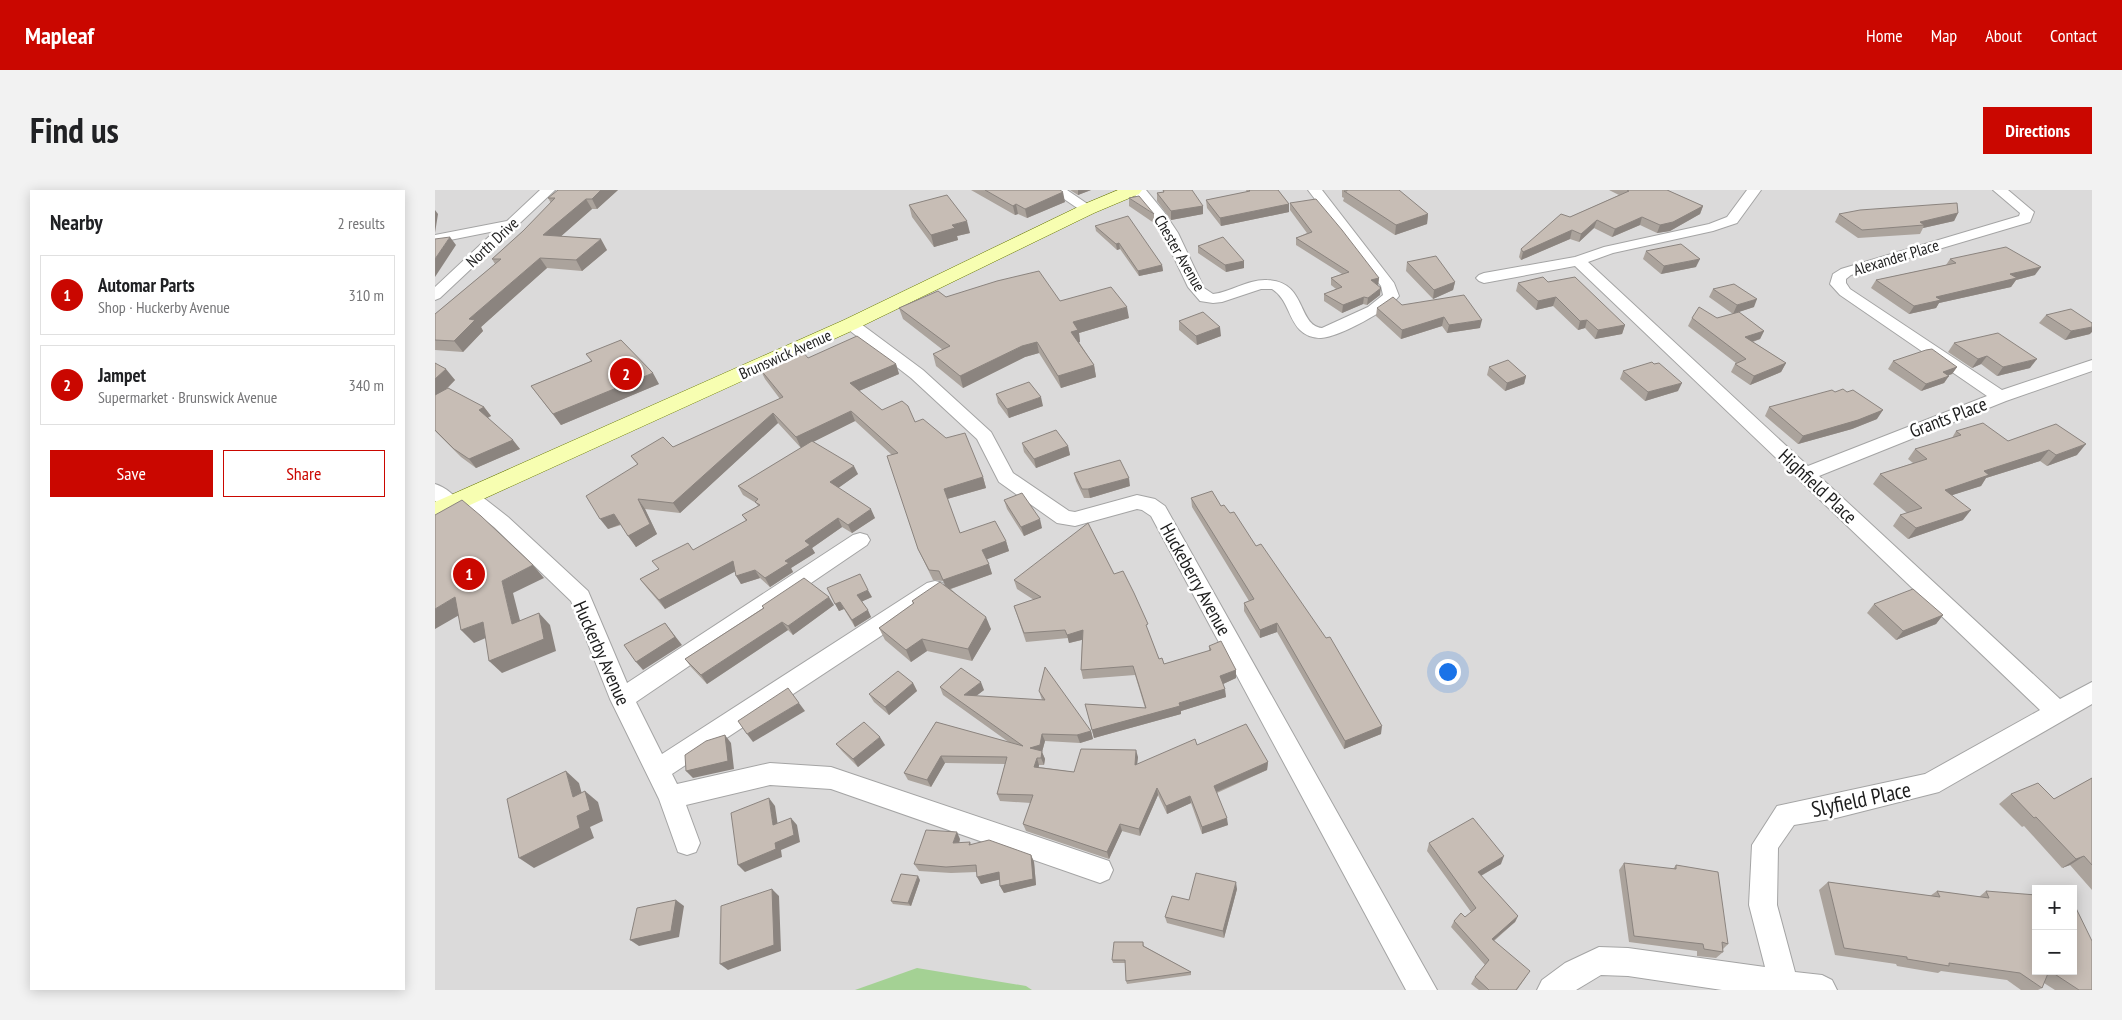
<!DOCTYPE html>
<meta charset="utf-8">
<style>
body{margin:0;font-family:"PT Sans Narrow",sans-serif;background:#f2f2f2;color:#202124}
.controls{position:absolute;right:15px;bottom:15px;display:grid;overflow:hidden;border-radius:0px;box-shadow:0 2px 12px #0003}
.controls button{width:45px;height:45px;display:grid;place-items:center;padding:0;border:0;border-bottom:1px solid #e0e0e0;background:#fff;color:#202124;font:25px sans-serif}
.you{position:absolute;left:1012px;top:481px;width:18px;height:18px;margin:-12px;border:4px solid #fff;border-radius:50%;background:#1a73e8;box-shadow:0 0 0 8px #1a73e833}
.badge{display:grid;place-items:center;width:32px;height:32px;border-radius:50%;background:#ca0700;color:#fff;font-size:16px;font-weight:700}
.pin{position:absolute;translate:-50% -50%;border:2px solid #fff;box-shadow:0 1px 5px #0006}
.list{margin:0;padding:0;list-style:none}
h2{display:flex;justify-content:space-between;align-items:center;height:65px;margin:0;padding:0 20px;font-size:21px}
h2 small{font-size:16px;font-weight:400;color:#757577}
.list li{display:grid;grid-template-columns:32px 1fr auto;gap:15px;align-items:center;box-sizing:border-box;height:80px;margin:0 10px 10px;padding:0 10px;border:1px solid #e0e0e0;border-radius:0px}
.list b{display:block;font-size:19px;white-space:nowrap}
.list p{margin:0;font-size:16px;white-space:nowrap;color:#757577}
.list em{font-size:16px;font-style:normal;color:#757577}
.actions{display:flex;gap:10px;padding:15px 20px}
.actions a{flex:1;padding:11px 0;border:1px solid #ca0700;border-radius:0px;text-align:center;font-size:18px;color:#ca0700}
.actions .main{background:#ca0700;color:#fff}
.map{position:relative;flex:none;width:1657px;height:800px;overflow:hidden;border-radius:0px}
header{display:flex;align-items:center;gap:30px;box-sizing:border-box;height:70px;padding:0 25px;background:#ca0700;color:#fff}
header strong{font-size:24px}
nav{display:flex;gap:28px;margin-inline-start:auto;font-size:18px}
.intro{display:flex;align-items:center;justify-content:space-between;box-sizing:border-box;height:120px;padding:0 30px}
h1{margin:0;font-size:35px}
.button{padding:12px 22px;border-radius:0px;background:#ca0700;color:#fff;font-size:18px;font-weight:700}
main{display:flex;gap:30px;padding:0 30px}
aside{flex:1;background:#fff;border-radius:0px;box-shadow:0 2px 12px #0003}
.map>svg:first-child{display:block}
.residential{fill:#dbdada;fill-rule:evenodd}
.forest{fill:#a4d194}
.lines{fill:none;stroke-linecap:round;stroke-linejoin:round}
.street-casing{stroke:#a4a4a4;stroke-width:2}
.secondary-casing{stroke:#677800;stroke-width:1}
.street{fill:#fff;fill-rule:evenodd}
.secondary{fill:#f7feb1;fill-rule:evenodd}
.wall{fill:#aba39c}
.shaded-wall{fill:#8b847f}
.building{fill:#c7bdb5;stroke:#8b847f}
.labels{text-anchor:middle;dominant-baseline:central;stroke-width:5;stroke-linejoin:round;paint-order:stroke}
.far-street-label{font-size:16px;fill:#1d1d1d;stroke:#fff}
.street-label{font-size:19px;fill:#1d1d1d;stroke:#fff}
.near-street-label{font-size:22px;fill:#1d1d1d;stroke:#fff}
</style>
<header>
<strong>Mapleaf</strong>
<nav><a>Home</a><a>Map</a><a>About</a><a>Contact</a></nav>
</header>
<div class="intro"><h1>Find us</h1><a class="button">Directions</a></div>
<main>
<aside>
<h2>Nearby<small>2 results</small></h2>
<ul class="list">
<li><span class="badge">1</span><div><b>Automar Parts</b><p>Shop · Huckerby Avenue</p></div><em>310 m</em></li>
<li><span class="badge">2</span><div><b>Jampet</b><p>Supermarket · Brunswick Avenue</p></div><em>340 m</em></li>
</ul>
<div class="actions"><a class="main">Save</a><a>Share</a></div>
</aside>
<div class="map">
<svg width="1657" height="800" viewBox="0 0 1657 800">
<rect width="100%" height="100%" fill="#efebe2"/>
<!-- residential -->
<path class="residential" d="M0 0H1657V800H0ZM1601 699H1638V781H1601Z"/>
<!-- forest -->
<path class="forest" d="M482 778 591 796 597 800H420Z"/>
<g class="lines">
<defs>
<path id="street" d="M105 0H120L5 108 0 110V97L60 41 0 53V45L72 31Z
M616 0H632L660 19 658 22H648Z
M696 0H711L729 22 743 43 769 98 778 104C796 102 813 89 832 90 872 91 862 135 887 138L933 117 948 105 946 96 873 0H887L959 93 964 106C954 120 904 147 886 148 879 148 871 146 865 140 853 128 853 109 837 99H826L787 112 778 113 765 111 753 97 723 34Z
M1312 0H1326L1302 33 1278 41 1178 63 1153 72 1373 276 1552 206 1405 105 1395 94 1398 84 1406 79 1584 26 1585 23 1558 0H1573L1599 22 1595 32 1416 85 1411 89V93L1415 99 1567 200 1657 170V181L1571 211 1384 286 1625 509 1657 492V514L1504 602 1401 628 1359 635 1343 658 1342 715 1360 782 1387 785 1397 790 1402 800H1287L1193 786 1166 785 1141 800H1102L1107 790 1130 773 1164 757 1193 758 1330 777 1314 715 1317 655 1342 616 1490 584 1605 520 1140 76 1049 93 1044 91 1041 88 1044 85 1049 83 1140 67 1169 57 1274 34 1292 27Z
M416 129 422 131 488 180 556 242 578 283 634 321 640 322 702 305 720 309 730 316 1002 800H971L716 326 707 320 702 319 640 336 622 333 564 292 542 249 476 188 410 137 408 134 410 131Z
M0 294C10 297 21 306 27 315L24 320C13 323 8 318 0 311Z
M34 300 41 302 73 327 153 401 192 493 418 345 425 343 432 345 435 350 432 355 201 512 227 564 492 393 500 391 508 393 511 399 508 405 237 584 242 594 335 573 396 577 674 671 678 680 674 689 665 693 396 599 335 595 251 615 265 653 261 662 252 665 243 662 224 609 175 509 136 411 59 337 27 312 24 307 27 302Z"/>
<path id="secondary" d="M683 0H707L704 4 659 23 423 138 0 331V312L409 130 647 15Z"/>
</defs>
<!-- street casing -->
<use href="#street" class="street-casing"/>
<!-- secondary casing -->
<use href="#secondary" class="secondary-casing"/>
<!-- street -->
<use href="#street" class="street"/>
<!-- secondary -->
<use href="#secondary" class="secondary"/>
</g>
<!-- wall -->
<path class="wall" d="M183 0 162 19H157L126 46 172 60 147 81 112 78 46 137 48 141 28 162 0 160V124L60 74 57 69 88 41 116 13 113 8Z
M536 0H625L630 12 592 28 583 24 580 25Z
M635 0H656L643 5Z
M728 0 768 16V24L736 30 722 11V3L728 2Z
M811 0H843L854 14V22L786 36 772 18 771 10 812 2Z
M907 0H965L964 1 993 24 992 34 960 45 908 11 909 8 907 7Z
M1174 0H1232L1268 16 1265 24 1235 41 1222 43 1205 35 1177 47 1159 38 1144 52 1135 49 1086 70 1084 67 1086 59 1135 27 1184 5Z
M694 8 719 24V33L694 16Z
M855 13 944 88 943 95 945 105 932 115 928 114 907 123 889 111V104L901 99 896 95V88L907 84 861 55V48L872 43 855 20Z
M474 15 535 43 522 46 523 50 499 57 477 27Z
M1523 23 1519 31 1488 38 1485 44 1423 48 1400 32 1404 24Z
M660 36 727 75 728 81 704 86 685 59 682 60 661 41Z
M763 56 809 71V78L791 82 763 63Z
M1211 61 1261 77 1226 84 1208 69Z
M1515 69 1600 85 1581 90 1576 97 1504 113 1501 118 1474 124 1436 98 1441 90 1511 75Z
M972 72 1020 92 1018 100 998 109 971 81Z
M1113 92 1190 135 1187 144 1160 149 1150 138 1143 140 1118 116 1101 120 1081 101 1083 93Z
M1278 99 1319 117 1303 122 1329 141 1325 149 1318 152 1351 173 1346 182 1315 195 1296 182 1300 174 1301 173 1253 136 1257 128H1282L1298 124 1274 107Z
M511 107 625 111 694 128 644 143 645 152H644L659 175 661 187 626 198 604 163 590 167 528 198 501 176 498 164 508 160 468 129 464 118Z
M967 115 1045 138 1012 143 1007 136 966 149 941 126 942 118Z
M1611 125 1655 144 1630 150 1604 133Z
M744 131 786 146 762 155 744 140Z
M1519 153 1595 178 1562 186 1546 174 1537 178 1513 162Z
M151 164 224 194 126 235 96 196 156 171Z
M373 168 461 174 464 184 424 201 447 220 480 232 548 287 551 298 512 309 525 343 571 351 574 361 552 369 557 384 516 399 556 439 537 471 492 461 476 472 450 450 444 438 478 414 477 411 510 395 508 391 498 390 483 359 457 265 420 231 378 252 423 284 403 298 440 328 417 343 407 337 377 358 380 363 356 378 358 382 335 397 325 388 306 394 300 381 230 419 212 398 205 389 311 331 307 325 323 316 321 313 308 305 303 296 366 258 343 233 245 323 210 319 222 344 201 357 186 335 173 339 202 274 196 266 238 257 345 209 330 189 325 179Z
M1458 171 1522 177 1517 184 1514 185 1509 193 1486 201 1453 179Z
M0 173 20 190 11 200 49 217 56 226 53 228 85 259 41 278 26 267 0 241Z
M1054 177 1091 186 1089 194 1070 201 1052 185Z
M1188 181 1243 201 1210 211 1185 189Z
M1400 202H1412L1442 229 1417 239 1363 254 1330 226 1334 217Z
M561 204 608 216 574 228 563 213Z
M1521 241 1573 251 1642 265 1612 276 1605 271 1551 288 1546 296 1517 305 1528 330 1473 349 1458 336 1465 325 1472 323 1438 294 1445 284 1478 273 1473 269 1480 259 1517 248Z
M587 253 633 256 635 265 601 278 589 262Z
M639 283 695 296 655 308H649L641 291Z
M756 308 786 316 795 323 821 356 946 544 909 559 842 442 825 448 809 421V413L814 411 757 317Z
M569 310 607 338 589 346 572 319Z
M679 384 714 443 724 469 729 474 774 461V456L801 488 788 494 791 507 746 521V524L659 548 650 514 710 518 700 485 648 489 646 480 647 450 634 453 633 448 591 452 579 416 599 410 582 399 579 390Z
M392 398 437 407 427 411 436 427 420 437 409 419 404 421Z
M1439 414 1508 425 1501 434 1461 450 1432 423Z
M399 415 358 445 353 440 272 494 256 477 250 469 328 418 327 416Z
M478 493 482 501 454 525 439 512 434 504Z
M505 497 549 500 541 506 607 510 604 501 656 541 658 549 645 553 610 551 607 562 610 569 609 575H604V577L639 582 703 567 702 574 762 555 833 572 832 580 782 603 793 635 767 644 756 613 732 624 723 605 705 646 687 641 674 669 591 641 588 634 596 613 565 611 562 604 570 574 510 573 496 597 473 590 469 583 501 532 575 553 508 505Z
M401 554 450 555 423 577 407 561Z
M1657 588V700L1635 675 1627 678 1589 636 1587 637 1564 614 1576 604 1619 609Z
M525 649 524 653 535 652 536 654 596 665 599 672 601 695 569 703 565 696V689L546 694 542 682 516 683 484 681 479 674Z
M994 653 1066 674 1046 686 1083 726 1080 732 1059 751 1091 787 1082 800H1044L1036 794 1040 787 1050 775 1016 737 1019 731 1030 727 1036 722 992 661Z
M1189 673 1238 679 1241 675 1293 754 1288 759V762L1281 768 1262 766V761L1194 752 1184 680Z
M485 690 476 716 458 714 456 711Z
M1393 692 1495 706 1502 701 1544 707 1551 701 1638 781 1657 800H1620L1609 793 1607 798 1603 800H1586L1572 790 1506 781 1503 783 1462 776 1461 774 1400 765 1384 700Z
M802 699 789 748 732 733 730 727 754 710Z
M708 752 709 756 756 782V785L692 794 691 791V773H678L677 770Z"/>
<!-- shaded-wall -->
<path class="shaded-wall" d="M166 0H183L162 19 157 9Z
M643 0H656L643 5Z
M628 2 630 12 592 28 590 19Z
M151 9 157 19 115 56 108 45Z
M581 14 583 24 580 25 578 16Z
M854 14V22L786 36 785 28Z
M768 16V24L736 30V21Z
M1268 16 1265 24 1235 41 1222 43 1225 35Z
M0 20 3 24 0 43Z
M1523 23 1519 31 1488 38 1489 35 1485 32Z
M993 24 992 34 960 45 961 35Z
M1207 27 1205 35 1177 47 1180 39Z
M1162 30 1159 38 1144 52 1146 44Z
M532 31 535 43 522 46 523 50 499 57 496 45 517 35Z
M1137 40 1135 49 1086 70 1088 62Z
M15 47 21 55 0 87V69Z
M166 49 172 60 147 81 141 70Z
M684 53 685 59 682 60 681 54Z
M105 68 112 78 46 137 48 141 28 162 19 151 34 129Z
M1265 69 1261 77 1226 84 1229 76Z
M809 71V78L791 82 790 75Z
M727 75 728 81 704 86 703 81Z
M1606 77 1600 85 1581 90 1576 97 1504 113 1501 118 1474 124 1479 116 1501 107 1575 84Z
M944 88 943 95 936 90Z
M1020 92 1018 100 998 109 999 100Z
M946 98 945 105 932 115 933 108Z
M929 107 928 114 907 123 908 115Z
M1121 107 1118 116 1101 120 1103 111Z
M1322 109 1319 117 1298 124 1302 115Z
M692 117 694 128 644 143 645 152 639 154 636 142 638 132Z
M1009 127 1007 136 966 149 967 140Z
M1047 130 1045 138 1012 143 1014 135Z
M1152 130 1150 138 1143 140 1145 131Z
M1190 135 1187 144 1160 149 1163 140Z
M785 137 786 146 762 155 761 146Z
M1657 137V142L1655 144 1630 150 1636 141Z
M1329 141 1325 149 1306 155 1310 147Z
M602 152 604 163 590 167 528 198 525 186 587 156Z
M1552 166 1546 174 1537 178 1543 169Z
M1602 169 1595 178 1562 186 1568 177Z
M1351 173 1346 182 1315 195 1319 186Z
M461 174 464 184 419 203 415 193Z
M659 175 661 187 626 198 623 186Z
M1522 177 1517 184 1503 189 1508 182Z
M11 179 20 190 0 210V189Z
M218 183 224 194 126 235 118 224Z
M1091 186 1089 194 1070 201 1072 193Z
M1514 186 1509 193 1486 201 1491 194Z
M1247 193 1243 201 1210 211 1213 202Z
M606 207 608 216 574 228 572 219Z
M49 217 56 226 51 228 44 220Z
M1448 220 1442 229 1417 239 1363 254 1368 246Z
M416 221 420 231 366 258 361 247Z
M338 223 343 233 245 323 238 313Z
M78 250 85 259 41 278 34 269Z
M1651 254 1642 265 1612 276 1621 265Z
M633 256 635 265 601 278 599 269Z
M1614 260 1605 271 1551 288 1546 296 1502 310 1510 300 1549 281Z
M419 276 423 284 399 301 395 292Z
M548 287 551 298 512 309 509 299Z
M694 288 695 296 655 308 653 299Z
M203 309 210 319 222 344 201 357 193 346Z
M436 319 440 328 417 343 413 335Z
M1536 320 1528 330 1473 349 1481 338Z
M179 324 186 334 173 339 165 329Z
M403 328 407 337 377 358 380 363 356 378 358 382 335 397 330 388 350 371 370 351Z
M605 329 607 338 589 346 586 337Z
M571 351 574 361 550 370 547 360Z
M298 371 303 380 230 419 224 410Z
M554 374 557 384 512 400 508 390Z
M98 375 109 388 78 403 89 446 77 434 67 391Z
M320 380 325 388 306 394 301 386Z
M433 400 437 407 426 412 422 405Z
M20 407 33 420 0 439V419Z
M394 407 399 415 358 445 353 436Z
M405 412 409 419 404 421 400 414Z
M433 420 436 427 420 437 417 430Z
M104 423 115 435 121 461 67 483 54 471Z
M1508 425 1501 434 1461 450 1468 441Z
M551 427 556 439 537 471 533 459Z
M48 432 60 444 39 453 26 440Z
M347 432 353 440 272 494 266 485Z
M230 433 247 455 208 480 201 472Z
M842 433V442L825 448V440Z
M648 440 650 449 634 453 632 445Z
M487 449 492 461 476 472 471 460Z
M801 480V488L786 495 785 486Z
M546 492 549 500 532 513 529 505Z
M478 493 482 501 454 525 450 517Z
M790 499 791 507 746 521V524L659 548 657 540Z
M364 513 370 521 318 552 312 544Z
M947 536 946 544 909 559 910 551Z
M656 541 658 549 645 553 642 545Z
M607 544 610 551 607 562 610 569 609 575 606 568 595 558Z
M290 545 296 553 299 579 258 588 251 581Z
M445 547 450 555 423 577 418 569Z
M701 560 703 567 701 583 700 575Z
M506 566 510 573 496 597 492 590Z
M602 568 604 575 602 584 599 577Z
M833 572 832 580 779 603V596Z
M131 581 144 593 151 619 138 607Z
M722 598 723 605 705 646 704 639Z
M150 601 163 612 168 631 155 637 159 648 99 678 84 668 142 626Z
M755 606 756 613 732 624 731 616Z
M334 608 340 616 344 643 338 635Z
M356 628 362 635 365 652 346 660 347 667 310 682 303 675 340 653Z
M792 628 793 635 767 644V637Z
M685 634 687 641 674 669 672 662Z
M522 642 525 649 522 660 518 653Z
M596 665 599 672 601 695 569 703 565 696Z
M1069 666 1066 674 1040 689 1043 682Z
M1649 666 1635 675 1627 678 1641 669Z
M564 682 567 689 546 694 542 687Z
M483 686 485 690 476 716 473 713Z
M801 692 802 699 789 748 788 741Z
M337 699 344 706 346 761 293 780 285 774Z
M241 710 249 716 244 747 204 756 195 750Z
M1083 726 1080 732 1053 755 1057 749Z"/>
<!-- building -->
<path class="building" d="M123 0H166L157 9H151L108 45 166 49 141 70 105 68 34 129 40 130 19 151 0 150V124L66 69H57L88 41 120 8H113Z
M550 0H625L628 2 590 19 581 14 578 16Z
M728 0H757L768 16 736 21 722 3 729 2Z
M814 0H843L854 14 785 28 771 10 815 1Z
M912 0H964L993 24 961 35 909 1H912Z
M1192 0H1232L1268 16 1238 32 1225 35 1207 27 1180 39 1162 30 1146 44 1137 40 1088 62 1086 59 1126 24 1135 27 1194 1Z
M512 5 532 31 517 35 520 38 496 45 474 15Z
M704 6 719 24 694 8Z
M881 9 907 40 944 88 936 90 946 98 933 108 929 107 908 115 889 104 907 97 896 88 914 82 861 48 877 42 855 13Z
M1522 13 1523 23 1485 32 1489 35 1427 40 1404 24 1425 20Z
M693 26 727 75 703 81 684 53 681 54 660 36Z
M15 47 0 69V49Z
M788 47 809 71 790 75 763 56Z
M1246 54 1265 69 1229 76 1211 61Z
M1571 57 1606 77 1575 84 1582 88 1501 107 1506 110 1479 116 1441 90 1521 73 1515 69Z
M1001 66 1020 92 999 100 972 72Z
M604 81 625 111 676 97 692 117 638 132 643 140 636 142 659 175 623 186 602 152 587 156 525 186 498 164 515 156 464 118 503 101 511 107 562 91Z
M1108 87 1113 92 1140 87 1190 135 1163 140 1152 130 1145 131 1121 107 1103 111 1083 93Z
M1299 94 1322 109 1302 115 1278 99Z
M1029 105 1047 130 1014 135 1009 127 967 140 942 118 958 107 967 115Z
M1264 117 1282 128 1304 122 1329 141 1310 147 1351 173 1319 186 1300 174 1311 169 1257 128Z
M1636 119 1657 133V137L1636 141 1611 125Z
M768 122 785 137 761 146 744 131Z
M1563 143 1602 169 1568 177 1552 166 1543 169 1519 153Z
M422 146 461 174 415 193 447 220 467 211 473 216 480 232 488 229 511 248 530 243 548 287 509 299 525 343 560 331 571 351 547 360 554 374 508 390 504 381 494 380 483 359 452 266 463 263 416 221 361 247 338 223 238 313 203 309 215 334 193 346 179 324 165 329 151 306 203 274 196 266 228 247 238 257 348 207 325 179 368 162 373 168Z
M186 150 218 183 118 224 96 196 157 171 151 164Z
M1497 159 1522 177 1508 182 1514 186 1491 194 1458 171 1491 160Z
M1073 170 1091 186 1072 193 1054 177Z
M1217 172 1219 174 1224 173 1247 193 1213 202 1188 181Z
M0 173 11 179 0 189Z
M594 192 606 207 572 219 561 204Z
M13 198 49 217 44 220 78 250 34 269 19 259 0 240V205Z
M1408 199 1412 202 1418 200 1448 220 1423 230 1368 246 1334 217 1397 200 1400 202Z
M1548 233 1573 251 1621 234 1651 254 1621 265 1614 260 1549 281 1554 285 1510 300 1536 320 1481 338 1465 325 1487 318 1445 284 1492 269 1480 259 1526 245 1521 241Z
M621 240 633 256 599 269 587 253Z
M377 251 419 276 395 292 436 319 413 335 403 328 370 351 375 355 350 371 354 373 330 388 320 380 301 386 298 371 224 410 205 389 224 379 217 371 253 353 258 360 312 330 307 325 325 315 320 312 323 309 303 296Z
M685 270 694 288 653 299H647L639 283Z
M777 301 786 316 789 315 795 323 799 322 821 356 826 354 891 448 895 447 947 536 910 551 842 433 825 440 809 413 819 409 756 308Z
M587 303 605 329 586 337 569 310Z
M27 310 46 326 98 375 67 391 77 434 104 423 109 449 54 471 48 432 26 440 20 407 0 419V325Z
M653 333 679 384 688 381 699 403 713 434 711 435 724 469 727 468 729 474 776 460 774 456 786 451 801 480 785 486 790 499 744 513 745 516 657 540 650 514 711 518 698 476 646 480 648 440 632 445 630 440 589 443 579 416 606 407 579 390Z
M425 384 433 400 422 405 433 420 417 430 405 412 400 414 392 398Z
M369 388 394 407 353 436 347 432 266 485 250 469 329 418 327 416Z
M505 392 551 427 533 459 487 449 471 460 444 438 479 413 477 411Z
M1478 399 1508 425 1468 441 1439 414Z
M230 433 240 447 201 472 189 455Z
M610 477 656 541 642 545 607 544 605 555 595 558 607 561 606 568H602L599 577 639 582 646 559 701 560 700 575 760 549 762 555 811 534 833 572 779 596 792 628 767 637 755 606 731 616 722 598 704 639 685 634 672 662 588 634 598 605 562 604 572 567 506 566 492 590 469 583 501 532 588 556 505 497 526 478 546 492 529 505 610 510 604 501Z
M463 481 478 493 450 517 434 504Z
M353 498 364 513 312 544 303 531Z
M429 532 445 547 418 569 401 554Z
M290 545 293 571 251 581 250 565 271 551Z
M131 581 138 607 150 601 155 620 142 626 145 638 84 668 72 609Z
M1657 588V675L1649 666 1641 669 1601 627 1599 628 1576 604 1603 593 1619 609Z
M334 608 338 635 356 628 359 645 340 653 341 659 303 675 296 623Z
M1038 628 1069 666 1043 682 1083 726 1057 749 1095 781 1081 800H1054L1040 787 1054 770 1019 731 1026 723 1030 727 1041 718 994 653Z
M491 640 522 642 518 653 535 652 534 655 554 650 596 665 598 689 565 696 564 682 542 687 541 675 511 677 479 674Z
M1189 673 1241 679V675L1283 682 1293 754 1287 752 1288 762 1269 759 1268 754 1199 746Z
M761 683 801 692 788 741 730 727 737 706 754 710Z
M466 684 483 686 473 713 456 711Z
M1393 692 1505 707 1502 701 1554 708 1551 701 1601 705V781H1614L1607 798 1585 783 1514 773V776L1472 769V767L1409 758Z
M337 699 339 755 285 774 286 716Z
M241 710 236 741 195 750 202 718Z
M1638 712 1657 751V800H1644L1615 781H1638Z
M679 752H708V756L756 782 691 791 690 770H677Z"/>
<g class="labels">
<!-- far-street labels -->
<g class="far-street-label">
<text transform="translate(57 52) rotate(-43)">North Drive</text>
<text transform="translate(745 63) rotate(60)">Chester Avenue</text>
<text transform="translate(1461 67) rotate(-17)">Alexander Place</text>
<text transform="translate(350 164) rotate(-24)">Brunswick Avenue</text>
</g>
<!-- street labels -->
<g class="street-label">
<text transform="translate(1513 227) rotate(-21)">Grants Place</text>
<text transform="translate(1383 296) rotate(43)">Highfield Place</text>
<text transform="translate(761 389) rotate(61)">Huckeberry Avenue</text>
<text transform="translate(167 463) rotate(66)">Huckerby Avenue</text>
</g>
<!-- near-street labels -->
<g class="near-street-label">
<text transform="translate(1426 609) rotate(-12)">Slyfield Place</text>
</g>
</g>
</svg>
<div class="controls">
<button>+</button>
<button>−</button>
</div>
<div class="you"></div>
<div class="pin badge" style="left:34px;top:384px">1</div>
<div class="pin badge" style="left:191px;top:184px">2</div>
</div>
</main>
